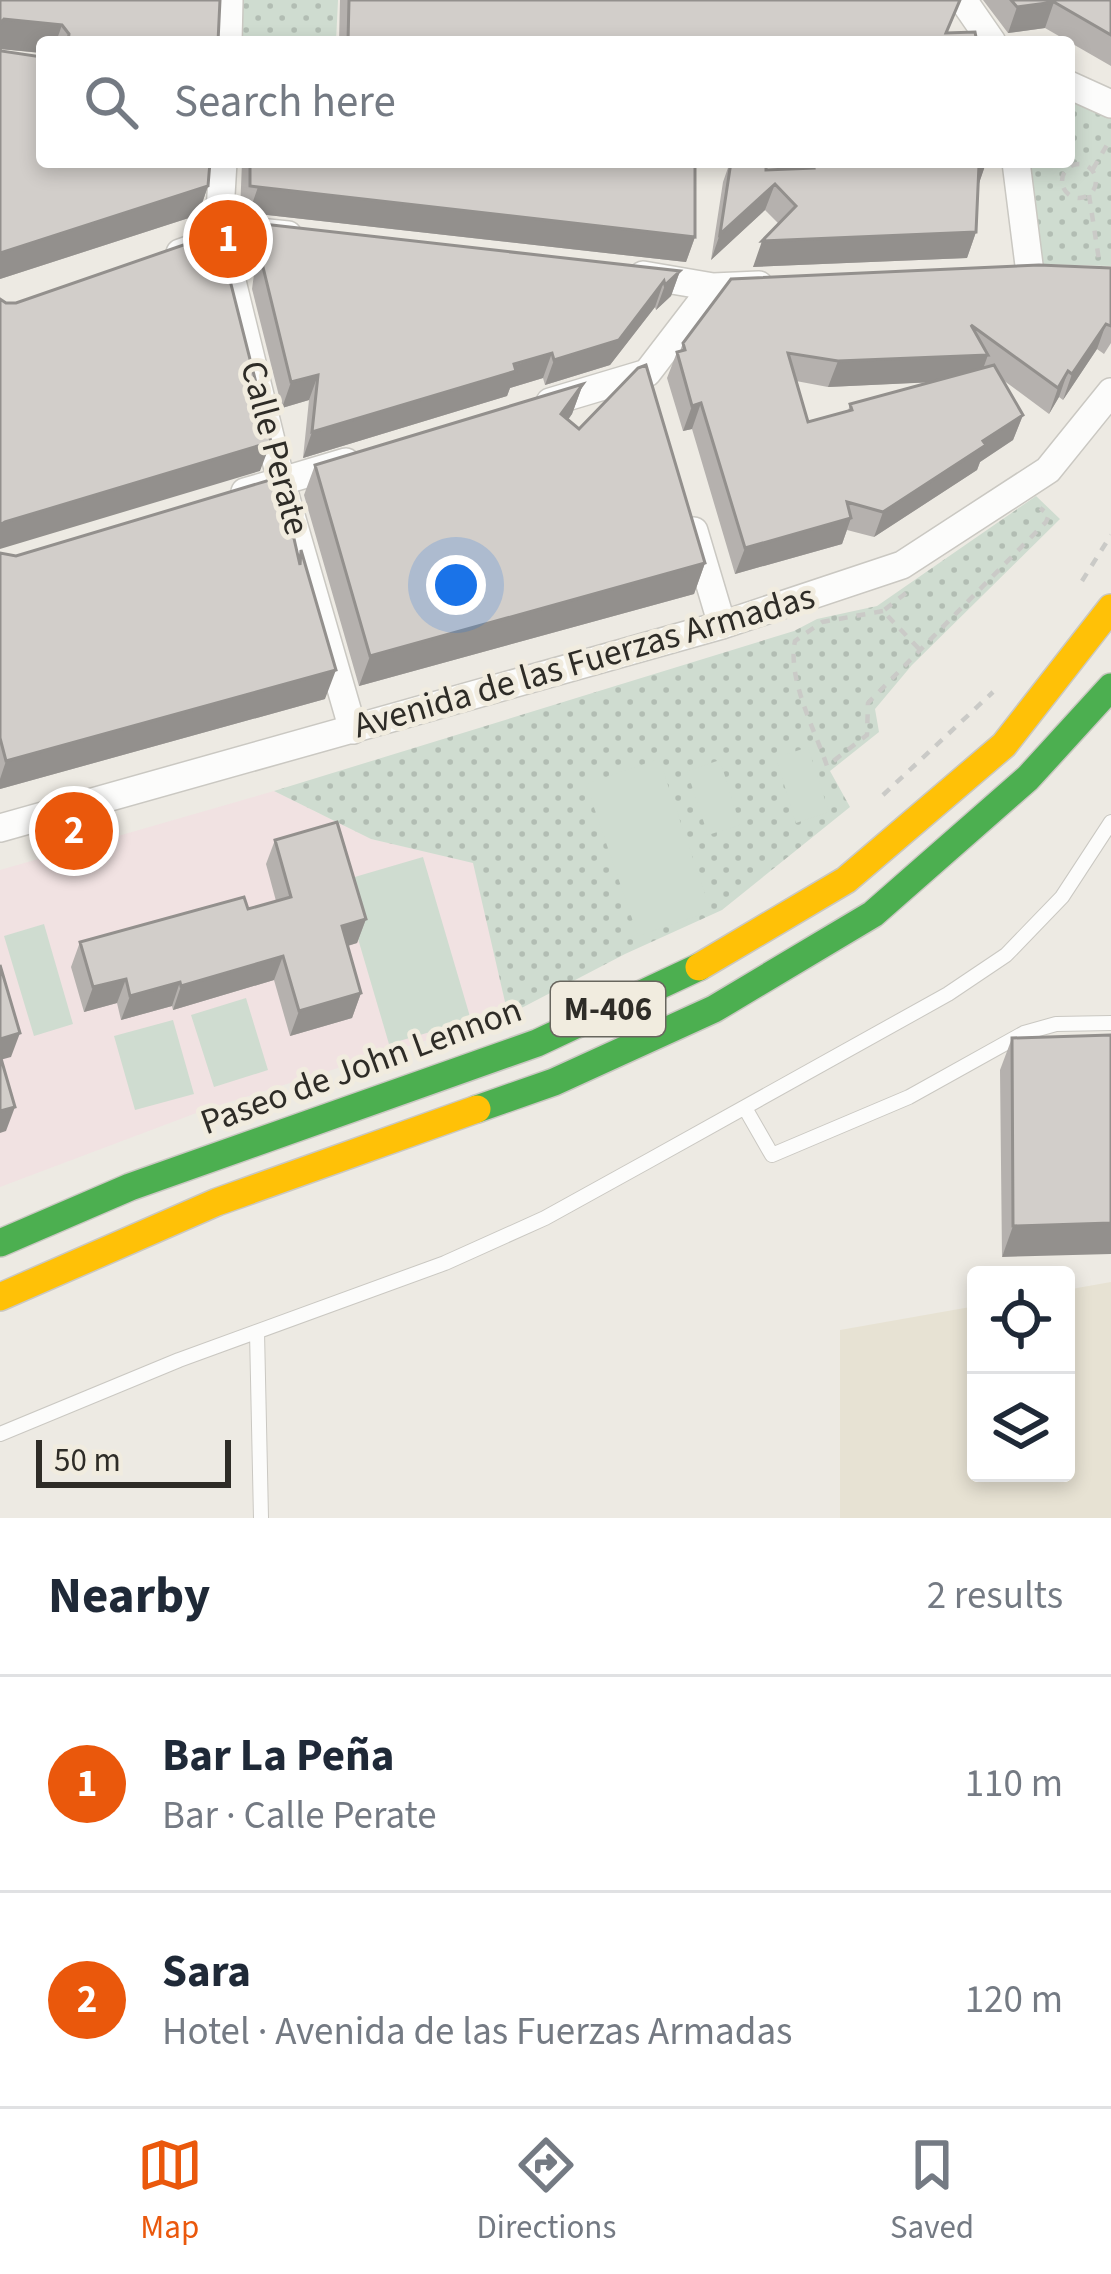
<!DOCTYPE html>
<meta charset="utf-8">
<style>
body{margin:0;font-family:"Source Sans 3",sans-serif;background:#f6f6f7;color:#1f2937}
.controls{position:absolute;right:36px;bottom:36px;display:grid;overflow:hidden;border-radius:12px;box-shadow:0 6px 18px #0003}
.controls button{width:108px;height:108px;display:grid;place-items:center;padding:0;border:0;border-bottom:3px solid #e0e1e3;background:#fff;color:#1f2937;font:60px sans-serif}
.scale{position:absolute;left:36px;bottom:30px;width:195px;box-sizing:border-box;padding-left:12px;border:6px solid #2e2c27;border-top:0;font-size:33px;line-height:42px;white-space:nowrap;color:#2e2c27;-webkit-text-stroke:9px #f1ecdf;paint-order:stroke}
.you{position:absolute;left:456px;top:585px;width:42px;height:42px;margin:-30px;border:9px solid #fff;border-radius:50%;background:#1a73e8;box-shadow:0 0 0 18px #1a73e833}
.badge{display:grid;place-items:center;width:78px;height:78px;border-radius:50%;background:#ea580c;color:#fff;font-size:39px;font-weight:700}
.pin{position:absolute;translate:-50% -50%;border:6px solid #fff;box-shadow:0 3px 12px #0006}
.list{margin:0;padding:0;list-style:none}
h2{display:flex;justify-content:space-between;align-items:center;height:156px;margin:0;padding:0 48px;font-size:51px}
h2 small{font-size:39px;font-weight:400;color:#747a83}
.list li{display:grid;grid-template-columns:78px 1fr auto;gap:36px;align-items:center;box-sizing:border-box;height:216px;padding:0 48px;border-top:3px solid #e0e1e3}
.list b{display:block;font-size:45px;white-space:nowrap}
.list p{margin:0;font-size:39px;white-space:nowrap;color:#747a83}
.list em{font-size:39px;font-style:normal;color:#747a83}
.icon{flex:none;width:66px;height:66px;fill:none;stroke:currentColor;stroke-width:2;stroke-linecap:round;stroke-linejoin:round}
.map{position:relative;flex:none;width:1111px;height:1518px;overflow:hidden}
.search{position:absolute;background:#fff;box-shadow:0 6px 18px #0003;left:36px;right:36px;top:36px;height:132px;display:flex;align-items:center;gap:30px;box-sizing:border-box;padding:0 42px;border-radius:12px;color:#747a83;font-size:45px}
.sheet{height:588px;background:#fff}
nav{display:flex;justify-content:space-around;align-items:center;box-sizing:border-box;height:168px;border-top:3px solid #e0e1e3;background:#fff;font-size:33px;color:#747a83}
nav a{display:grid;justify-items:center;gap:6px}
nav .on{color:#ea580c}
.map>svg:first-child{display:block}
.built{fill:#e7e2d3}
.education{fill:#f1e2e2}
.grass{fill:url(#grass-dots)}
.garden{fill:#cfdcd0}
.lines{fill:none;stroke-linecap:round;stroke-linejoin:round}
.lane-casing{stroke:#cac8c2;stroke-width:16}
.street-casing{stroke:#cac8c2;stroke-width:30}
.fast-casing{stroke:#cac8c2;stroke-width:30}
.slow-casing{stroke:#cac8c2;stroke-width:30}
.path{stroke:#cacac7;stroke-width:4.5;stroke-dasharray:9 9;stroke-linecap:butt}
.lane{stroke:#fcfcfb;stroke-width:14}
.street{stroke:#fcfcfb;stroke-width:27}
.fast{stroke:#4caf50;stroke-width:27}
.slow{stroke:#ffc107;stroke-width:27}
.wall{fill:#b5b1ae;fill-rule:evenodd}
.shaded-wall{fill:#93908d}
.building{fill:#d2ceca;stroke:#93908d;stroke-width:3}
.labels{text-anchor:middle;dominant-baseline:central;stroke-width:10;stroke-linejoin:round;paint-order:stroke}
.shield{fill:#f1ecdf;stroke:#68665e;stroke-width:3}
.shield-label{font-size:33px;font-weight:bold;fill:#2e2c27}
.street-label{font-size:36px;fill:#2e2c27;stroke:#f1ecdf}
</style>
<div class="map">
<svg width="1111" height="1518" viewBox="0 0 1111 1518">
<defs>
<pattern id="grass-dots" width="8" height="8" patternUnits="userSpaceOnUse" patternTransform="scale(3)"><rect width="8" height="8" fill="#cfdcd0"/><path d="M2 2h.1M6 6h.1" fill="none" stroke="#b2bdb3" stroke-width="1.8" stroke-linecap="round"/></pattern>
</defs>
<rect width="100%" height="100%" fill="#edeae3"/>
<!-- built -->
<path class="built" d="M1111 1282V1518H840V1330L976 1306V1473H1066V1290Z"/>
<!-- education -->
<path class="education" d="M274 791 371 839 474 863 508 1015 207 1109 0 1187V870Z"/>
<!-- grass -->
<path class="grass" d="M236 0H338L336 42H235Z
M1069 99 1111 117V266L1040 264 1027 162H1069Z
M1036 496 1060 519 912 665 875 709 879 732 830 771 850 807 722 910 625 954 508 1015 473 863 371 839 274 791 794 631 817 619 877 606Z"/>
<!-- garden -->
<path class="garden" d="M808 747 829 812 796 823 776 758Z
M659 759 711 911 638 936 586 784Z
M720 760 740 825 708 835 687 771Z
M423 857 471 1020 389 1044 341 881Z
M44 924 73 1024 34 1036 4 936Z
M246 998 268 1070 214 1087 191 1015Z
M173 1020 194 1094 135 1110 114 1036Z"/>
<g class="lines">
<defs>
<path id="lane" d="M745 1108 772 1155 909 1097 1024 1033 1056 1024 1111 1023
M257 1332 261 1518
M0 1434 179 1360 445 1263 545 1218 650 1160 948 994 1006 955 1062 897 1111 822"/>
<path id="street" d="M963 0 992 42
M228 42 229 0
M1069 85 1111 104
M223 162 219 228 281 481 353 730
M1016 162 1030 273
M180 253 200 246 219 228 288 235
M643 275 713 287 759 285
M550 402 647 373 713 287
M245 492 346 462
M694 531 722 625
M0 828 722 625 902 565 1048 470 1111 392"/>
<path id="fast" d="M477 1109 554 1082 714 1009 873 914 1028 778 1111 687
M0 1243 130 1187 537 1043 699 967"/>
<path id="slow" d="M699 967 846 880 1004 745 1111 608
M0 1297 217 1202 477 1109"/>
</defs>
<!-- lane casing -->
<use href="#lane" class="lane-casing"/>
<!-- street casing -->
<use href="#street" class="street-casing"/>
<!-- fast casing -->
<use href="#fast" class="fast-casing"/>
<!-- slow casing -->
<use href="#slow" class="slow-casing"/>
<!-- path -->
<path class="path" d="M1062 181a17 17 0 1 1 34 0a17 17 0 1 1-34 0Z
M1093 169 1111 138
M1089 195 1101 273
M1082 581 1111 535
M906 593 883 611 921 651
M883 611 822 622 795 641C787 679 815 730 827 766L867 735 868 703 1046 522 1049 515 1040 508
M883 795 993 692"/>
<!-- lane -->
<use href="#lane" class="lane"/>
<!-- street -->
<use href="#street" class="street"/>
<!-- fast -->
<use href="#fast" class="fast"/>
<!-- slow -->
<use href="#slow" class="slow"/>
</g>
<!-- wall -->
<path class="wall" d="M0 0 218 42H42V53L0 49 208 186 198 215 0 279Z
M340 0H960L947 33 977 42H339Z
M983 0H1111V66L1045 28 1008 33Z
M242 162H695V237L686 262 249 213 240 212Z
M730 162H766V170L806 168 808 162H986L978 186 976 232 967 258 753 267 779 224 765 210 711 260 723 182Z
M254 223 680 271 671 296 656 310 655 307 610 365 545 385 543 378 510 388 507 396 303 458 309 400 282 408 252 289 255 267 247 266 245 249Z
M1111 268V343L1104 354 1097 349 1063 400 1059 397 1049 414 1003 380 1023 415 1013 440 980 462 977 470 874 537 847 530 842 544 735 574 692 429 683 431 667 378 677 352 680 351 683 343ZM796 381 828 387 931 382 850 404 848 411 808 422Z
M583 384 572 414 568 420 705 563 694 594 359 686 304 495 315 465Z
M301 550 325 699 0 789V553L16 556 298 559Z
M275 840 366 919 357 943 348 946 361 993 352 1018 290 1036 274 980 173 1010 172 1006 121 1020 117 1003 84 1012 71 967 80 942 248 909 276 901 266 864Z
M1111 1035 1002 1257 1000 1070 1012 1038Z"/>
<!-- shaded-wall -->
<path class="shaded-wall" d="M1054 2 1045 28 1008 33 1017 7Z
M4 19 62 25 56 42H42V53L0 49V24Z
M979 165 985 166 976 192Z
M775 184 765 210 711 260 720 234Z
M208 186 198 215 0 279V253Z
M258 187 695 237 686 262 249 213Z
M976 232 967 258 753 267 762 241Z
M680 271 671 296 656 310 665 285Z
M664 281 655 307 610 365 545 385 554 360Z
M1106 324 1097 349 1063 400 1072 374Z
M552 353 543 378 510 388 507 396 303 458 312 432Z
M988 355 979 380 828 387 838 361Z
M1068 371 1059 397 1049 414 1058 388Z
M318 375 309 400 282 408 291 382Z
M583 384 572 414 550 444 561 414Z
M701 403 692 429 683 431 692 406Z
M1023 415 1013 440 980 462 977 470 874 537 883 512 983 441Z
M271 442 260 471 0 549V525L5 522Z
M851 518 842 544 735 574 745 548Z
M705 563 694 594 359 686 370 656Z
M336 670 325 699 0 789V779L6 761Z
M366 919 357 943 333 950 342 926Z
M283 956 274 980 173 1010 181 986Z
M126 979 117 1003 84 1012 93 987Z
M180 982 172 1006 121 1020 130 996Z
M361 993 352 1018 290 1036 299 1011Z
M20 1033 11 1057 0 1060V1039Z
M15 1107 6 1131 0 1133V1111Z
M1111 1223V1254L1002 1257 1013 1226Z"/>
<!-- building -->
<path class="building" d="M0 0H220L218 42H68L69 34 62 25 4 19 0 24Z
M349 0H960L946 33 975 32 977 42H348Z
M1011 0H1111V35L1054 2 1017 7Z
M0 49 1 51 42 57V162H210L208 186 0 253Z
M250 162H695V237L258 187 250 186Z
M731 162H766V170L814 168 813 162H986L985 166 979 165 976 232 762 241 796 206 775 184 720 234Z
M254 223 680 271 665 285 664 281 619 340 554 360 552 353 514 364 516 371 312 432 318 375 291 382 262 263 265 242 256 240Z
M218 233 271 442 5 522 0 525V299L6 303H16Z
M1039 265 1111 268V326L1106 324 1072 374 1068 371 1058 388 971 325 988 355 838 361 788 353 808 422 852 410 850 404 994 365 1023 415 983 441 986 445 883 512 847 502 851 518 745 548 701 403 692 406 677 352 685 350 683 343 731 279Z
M646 365 705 563 370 656 315 465 583 384 561 414 579 429 638 368Z
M280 477 300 565 301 550 336 670 6 761 0 738V553L16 556Z
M337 822 366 919 342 926 361 993 299 1011 283 956 181 986 180 982 130 996 126 979 93 987 80 942 244 897 248 909 291 897 275 840Z
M0 965 20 1033 0 1039Z
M1111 1035V1223L1013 1226 1012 1038Z
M0 1055 15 1107 0 1111Z"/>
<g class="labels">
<!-- shield labels -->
<rect class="shield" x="551" y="982" width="114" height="54" rx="9"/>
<g class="shield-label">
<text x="608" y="1009">M-406</text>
</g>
<!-- street labels -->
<g class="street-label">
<text transform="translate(275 448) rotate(75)">Calle Perate</text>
<text transform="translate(584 661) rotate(-16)">Avenida de las Fuerzas Armadas</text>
<text transform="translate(361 1066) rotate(-20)">Paseo de John Lennon</text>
</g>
</g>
</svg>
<div class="controls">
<button><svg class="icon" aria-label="locate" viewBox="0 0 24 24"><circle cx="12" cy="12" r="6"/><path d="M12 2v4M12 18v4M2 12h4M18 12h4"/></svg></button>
<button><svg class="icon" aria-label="layers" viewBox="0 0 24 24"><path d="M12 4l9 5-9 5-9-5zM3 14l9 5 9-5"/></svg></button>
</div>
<div class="scale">50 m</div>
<div class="you"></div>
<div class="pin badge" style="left:228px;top:239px">1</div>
<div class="pin badge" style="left:74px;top:831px">2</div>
<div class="search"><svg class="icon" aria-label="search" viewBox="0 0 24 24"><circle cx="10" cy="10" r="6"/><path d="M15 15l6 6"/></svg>Search here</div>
</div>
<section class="sheet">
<h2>Nearby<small>2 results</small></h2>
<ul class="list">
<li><span class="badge">1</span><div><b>Bar La Peña</b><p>Bar · Calle Perate</p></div><em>110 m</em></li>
<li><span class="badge">2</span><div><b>Sara</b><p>Hotel · Avenida de las Fuerzas Armadas</p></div><em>120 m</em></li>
</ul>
</section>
<nav>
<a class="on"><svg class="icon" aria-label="map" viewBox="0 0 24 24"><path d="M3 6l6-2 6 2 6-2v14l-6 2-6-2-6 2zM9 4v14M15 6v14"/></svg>Map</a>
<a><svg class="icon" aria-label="directions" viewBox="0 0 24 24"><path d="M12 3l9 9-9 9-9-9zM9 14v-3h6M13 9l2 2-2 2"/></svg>Directions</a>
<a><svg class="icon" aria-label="saved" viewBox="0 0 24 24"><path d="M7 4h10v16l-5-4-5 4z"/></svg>Saved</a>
</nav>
